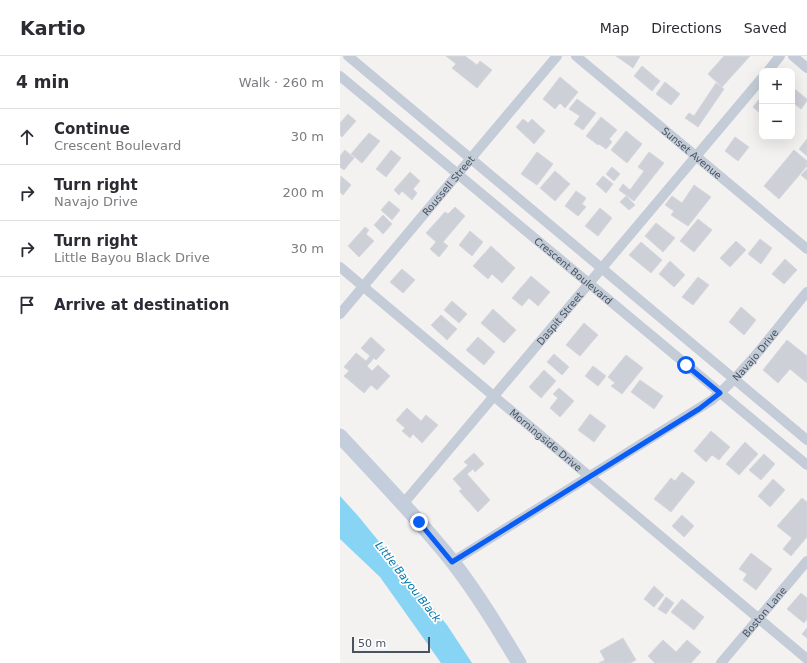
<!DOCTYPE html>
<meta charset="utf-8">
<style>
body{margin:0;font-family:"DejaVu Sans",sans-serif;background:#f7f7f7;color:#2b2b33}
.controls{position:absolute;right:12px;top:12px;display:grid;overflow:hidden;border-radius:8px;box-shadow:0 4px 16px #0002}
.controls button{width:36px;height:36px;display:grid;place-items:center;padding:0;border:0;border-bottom:1px solid #e1e1e2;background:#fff;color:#2b2b33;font:20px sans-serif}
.scale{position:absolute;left:12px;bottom:10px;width:78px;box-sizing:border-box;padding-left:4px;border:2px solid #475361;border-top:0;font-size:11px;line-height:14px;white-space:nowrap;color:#475361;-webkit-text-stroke:3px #fff;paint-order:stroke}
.stop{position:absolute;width:12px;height:12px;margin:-9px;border:3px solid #0a5df5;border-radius:50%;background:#fff}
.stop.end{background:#0a5df5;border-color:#fff;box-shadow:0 1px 4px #0008}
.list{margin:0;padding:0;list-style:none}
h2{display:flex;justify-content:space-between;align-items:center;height:52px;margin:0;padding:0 16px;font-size:17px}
h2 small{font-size:13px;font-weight:400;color:#7c7c81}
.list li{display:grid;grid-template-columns:26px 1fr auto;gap:12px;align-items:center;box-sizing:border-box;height:56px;padding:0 16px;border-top:1px solid #e1e1e2}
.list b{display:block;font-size:15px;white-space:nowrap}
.list p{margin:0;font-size:13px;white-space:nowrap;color:#7c7c81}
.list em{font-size:13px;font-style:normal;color:#7c7c81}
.icon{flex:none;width:22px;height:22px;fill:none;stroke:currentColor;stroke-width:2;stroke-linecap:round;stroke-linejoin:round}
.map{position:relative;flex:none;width:467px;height:607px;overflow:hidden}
header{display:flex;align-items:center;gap:24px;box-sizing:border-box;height:56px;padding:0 20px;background:#fff;border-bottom:1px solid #e1e1e2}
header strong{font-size:19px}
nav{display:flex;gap:22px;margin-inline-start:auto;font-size:14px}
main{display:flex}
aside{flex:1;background:#fff}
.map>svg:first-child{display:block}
.water{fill:#87d4f4}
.building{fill:#cdd0d7;stroke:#d5d7dd}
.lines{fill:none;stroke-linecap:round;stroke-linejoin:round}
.street{stroke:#c4ccd7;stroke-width:10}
.secondary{stroke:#c3cddb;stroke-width:15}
.route{stroke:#0a5df5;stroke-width:5}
.labels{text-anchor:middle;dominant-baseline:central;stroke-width:3.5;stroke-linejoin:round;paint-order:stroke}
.street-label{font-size:10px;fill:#475361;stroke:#fff}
.water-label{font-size:11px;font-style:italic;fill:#0279aa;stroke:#fff}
</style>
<header>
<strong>Kartio</strong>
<nav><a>Map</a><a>Directions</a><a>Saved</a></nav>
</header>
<main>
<aside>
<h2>4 min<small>Walk · 260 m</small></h2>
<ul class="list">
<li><svg class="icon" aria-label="ahead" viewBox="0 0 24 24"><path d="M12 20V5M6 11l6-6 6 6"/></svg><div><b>Continue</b><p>Crescent Boulevard</p></div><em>30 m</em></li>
<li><svg class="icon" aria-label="right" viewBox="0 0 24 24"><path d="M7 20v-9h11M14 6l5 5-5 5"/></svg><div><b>Turn right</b><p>Navajo Drive</p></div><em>200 m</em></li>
<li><svg class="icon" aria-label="right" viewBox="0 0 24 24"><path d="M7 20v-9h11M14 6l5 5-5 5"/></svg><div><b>Turn right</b><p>Little Bayou Black Drive</p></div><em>30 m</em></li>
<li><svg class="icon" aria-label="arrive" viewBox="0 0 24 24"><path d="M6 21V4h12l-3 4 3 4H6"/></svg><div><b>Arrive at destination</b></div></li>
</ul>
</aside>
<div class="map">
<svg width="467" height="607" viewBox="0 0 467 607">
<rect width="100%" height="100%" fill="#f4f2f1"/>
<!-- water -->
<path class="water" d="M0 440 19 461 107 569 132 607H101L40 521 0 483Z"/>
<!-- building -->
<path class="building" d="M106 0H125L137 9 140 5 152 14 137 32 112 12 116 8Z
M276 0H300L293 12Z
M384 0H410L382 31 368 18Z
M302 10 320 25 312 35 294 20Z
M220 21 238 36 225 52 220 47 215 53 203 43Z
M325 26 340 38 331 49 316 38Z
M376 27 384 33 358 71 345 62 349 57 354 60Z
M452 31 467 43V45L461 53 452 46Z
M422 40V59L413 51Z
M237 43 256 57 243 74 234 68 240 60 229 53Z
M8 58 16 65 2 81 0 79V67Z
M261 61 277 74 269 83 272 86 266 93 259 88 258 89 246 80Z
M183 63 188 67 192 63 205 75 194 88 176 71Z
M286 75 302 88 287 107 271 94Z
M29 77 40 85 22 107 11 98Z
M395 81 409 91 398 105 385 95Z
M467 83V100L459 93Z
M5 94 14 102 4 114 0 111V100Z
M51 94 61 102 46 121 36 113Z
M454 94 467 105V110L439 143 424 130Z
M197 96 213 108 197 129 181 118Z
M309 96 324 107 294 145 279 134 283 128 290 134 304 115 298 111Z
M272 111 280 118 274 125 266 118Z
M467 113V124L461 119Z
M215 115 230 128 215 145 200 132Z
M70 116 80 125 73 133 77 137 72 144 62 135 59 139 54 134Z
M1 120 11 129 3 139 0 136Z
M263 120 273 128 266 137 256 128Z
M354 129 371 141 348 170 331 159 334 155 325 149 332 140 342 147Z
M236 135 246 142 242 148 246 151 238 160 225 150Z
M286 140 295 149 289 154 280 146Z
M49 145 60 154 52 164 41 154Z
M115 151 125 160 103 186 108 190 99 201 90 193 96 186 86 177 105 156 108 158Z
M260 152 272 162 258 180 245 170Z
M43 159 52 168 43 178 34 169Z
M358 163 372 174 354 196 340 185Z
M316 167 335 182 323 196 305 180Z
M25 171 29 174 26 178 34 185 19 201 8 190Z
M130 175 143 186 132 200 119 189Z
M420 183 432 192 421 208 408 198Z
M396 185 406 194 390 211 380 202Z
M301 186 322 204 311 217 289 199Z
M151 190 175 212 162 227 152 218 148 223 133 210Z
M445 203 457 214 444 228 432 218Z
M330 205 345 219 334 231 319 218Z
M62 213 75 224 63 237 50 226Z
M191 220 210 236 198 250 189 242 182 250 172 242Z
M358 221 369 229 353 249 342 241Z
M112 245 127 258 119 267 104 254Z
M401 251 416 264 404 279 389 266Z
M153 253 176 274 164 287 141 267Z
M101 259 117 273 107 284 91 269Z
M244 267 258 279 240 300 226 289Z
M31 281 45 294 36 304 34 302 27 310 32 315 38 309 50 320 37 334 31 329 24 337 4 320 9 315 4 311 16 297 26 305 30 300 21 292Z
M138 281 155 296 144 309 126 294Z
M447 284 467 300V327L450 313 438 327 423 314Z
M214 298 229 311 222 319 207 306Z
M286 299 303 312 282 338 271 330 275 327 268 321Z
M253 310 266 320 258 330 245 320Z
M204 314 216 325 201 342 189 331Z
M300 324 323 340 314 353 291 336Z
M219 332 234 345 220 361 210 352 218 342 213 338Z
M67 352 81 365 86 359 98 369 82 387 73 378 70 382 62 375 65 372 56 364Z
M250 358 266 370 254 386 238 374Z
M371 375 390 391 379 404 372 399 366 406 354 395Z
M405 386 418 398 399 419 386 408Z
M134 397 144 408 135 416 133 413 127 418 150 444 138 456 119 435 122 433 113 423 128 409 124 406Z
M424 398 435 408 421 424 409 414Z
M342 416 355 426 331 456 314 443 331 422 335 425Z
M433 423 445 434 430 451 418 440Z
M462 442 467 446V481L451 500 443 493 452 482 437 470Z
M342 459 354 470 344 481 332 470Z
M411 497 432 513 416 534 403 524 407 518 399 513Z
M314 530 324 539 314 551 304 543Z
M461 537 467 542V563L464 567 447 553Z
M326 541 334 547 326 558 318 553Z
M342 543 364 561 354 574 331 556Z
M467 572V582L462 578Z
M283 582 296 604 290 607H259L265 604 260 595Z
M323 584 336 596 347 584 361 596 351 607H315L308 600Z"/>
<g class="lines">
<!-- street -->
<g class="street">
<path d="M8 0 467 384"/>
<path id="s1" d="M236 0 467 193"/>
<path d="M453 0 467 12"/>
<path d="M428 15 440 0"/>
<path id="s2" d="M0 20 467 409"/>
<path id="s3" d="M0 211 467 603"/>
<path id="s4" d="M0 258 217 0"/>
<path id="s5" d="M63 448 422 22"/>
<path id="s6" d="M112 506 372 344C408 313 436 273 467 236"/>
<path id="s7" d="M381 607 467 505"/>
</g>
<!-- secondary -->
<path class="secondary" d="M0 380C38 421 77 461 112 505 137 537 158 572 179 607"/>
</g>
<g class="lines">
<!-- route -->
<path class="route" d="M79 466 112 506 359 353 380 337 346 309"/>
</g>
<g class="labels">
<!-- street labels -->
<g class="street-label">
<text stroke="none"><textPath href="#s1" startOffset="151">Sunset Avenue</textPath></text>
<text stroke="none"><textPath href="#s4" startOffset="168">Roussell Street</textPath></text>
<text stroke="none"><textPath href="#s2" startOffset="304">Crescent Boulevard</textPath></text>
<text stroke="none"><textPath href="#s5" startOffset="243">Daspit Street</textPath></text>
<text stroke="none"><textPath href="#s6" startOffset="369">Navajo Drive</textPath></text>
<text stroke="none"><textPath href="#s3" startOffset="269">Morningside Drive</textPath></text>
<text stroke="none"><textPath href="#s7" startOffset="67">Boston Lane</textPath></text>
</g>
<!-- water labels -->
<g class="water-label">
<text transform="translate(68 526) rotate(52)">Little Bayou Black</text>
</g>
</g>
</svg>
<div class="controls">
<button>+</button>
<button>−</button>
</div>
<div class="scale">50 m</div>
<div class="stop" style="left:346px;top:309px"></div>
<div class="stop end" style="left:79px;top:466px"></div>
</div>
</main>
